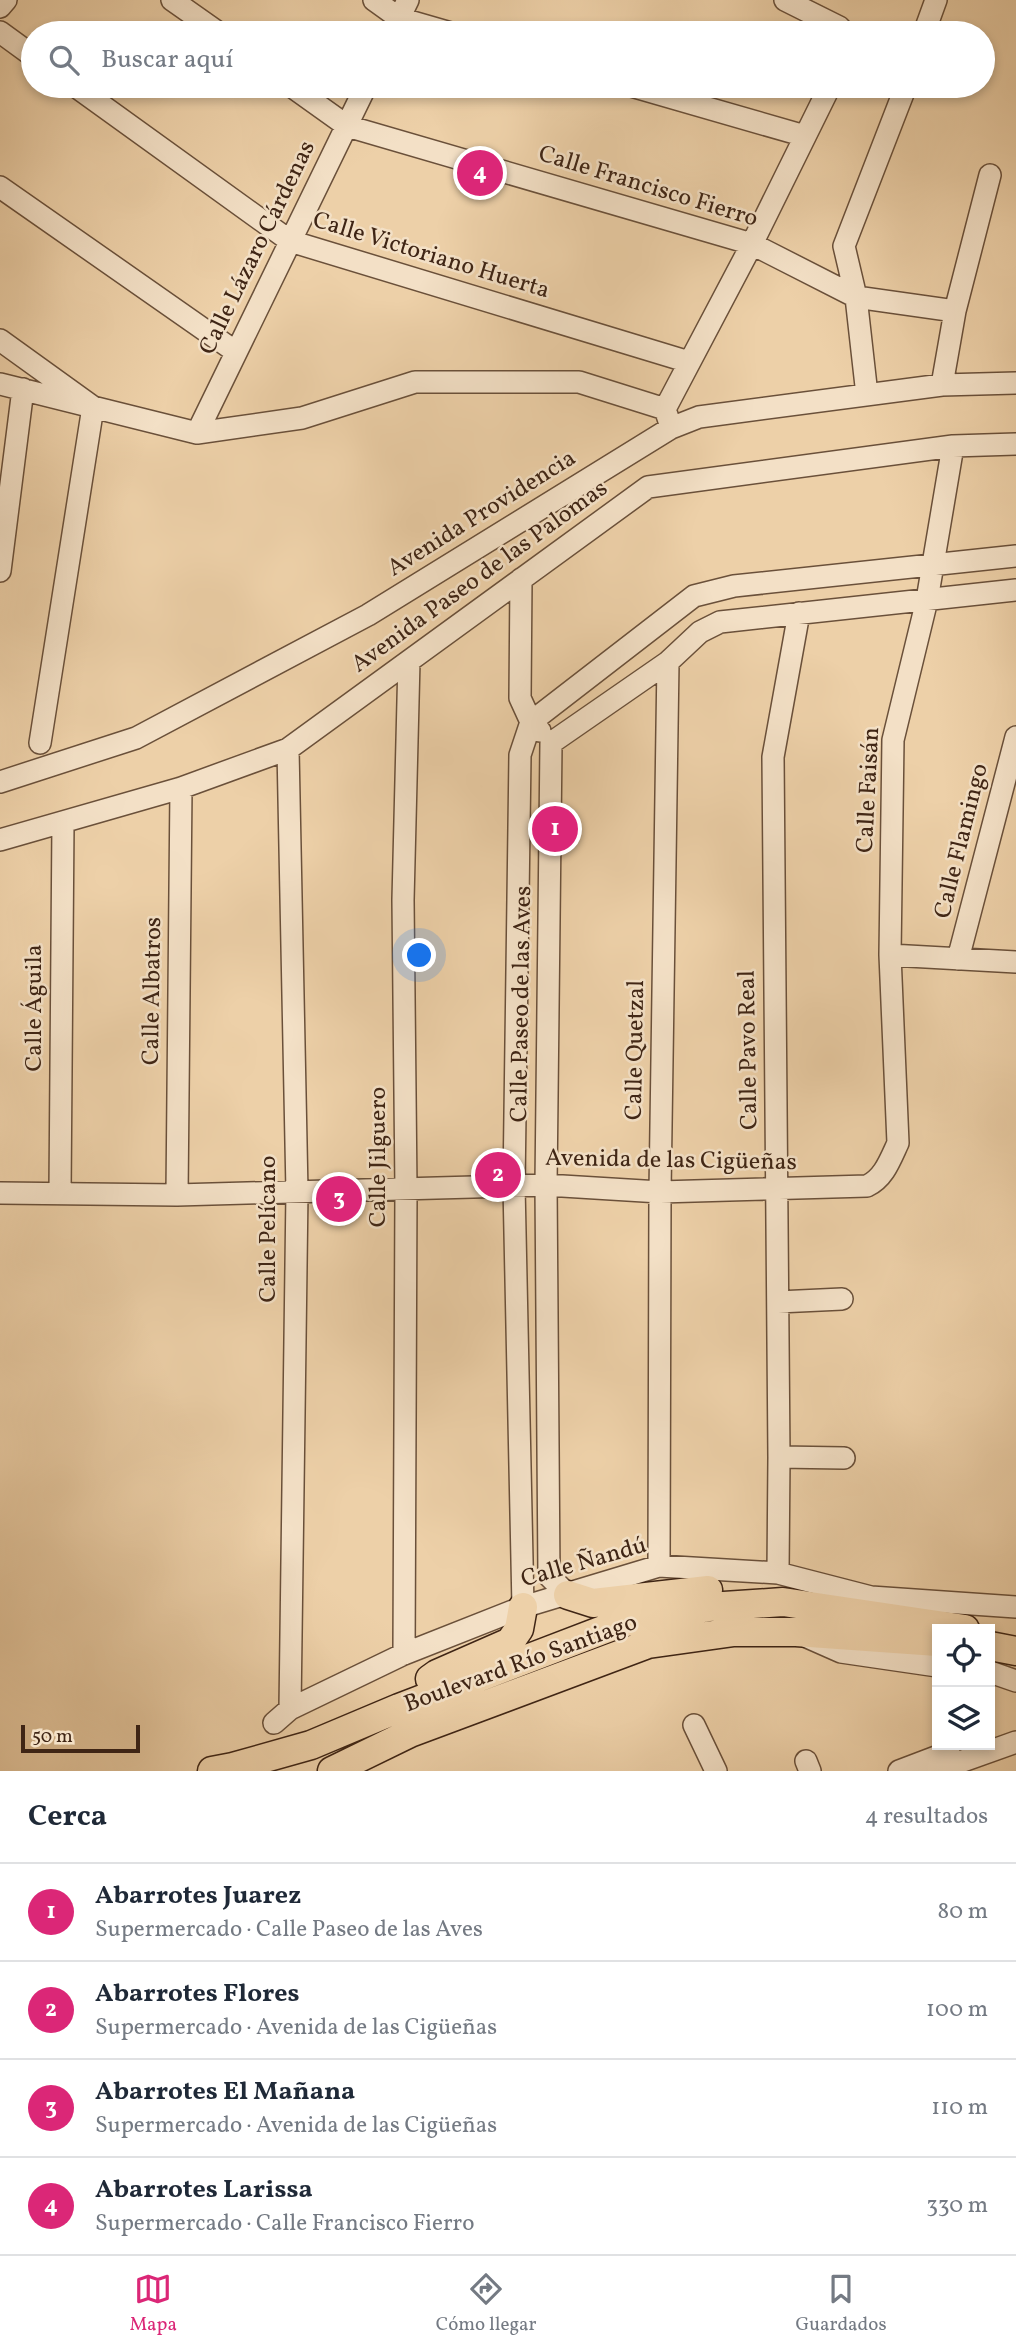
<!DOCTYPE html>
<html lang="es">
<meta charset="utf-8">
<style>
body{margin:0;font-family:Vollkorn,serif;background:#f2f2f3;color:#1f2937}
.controls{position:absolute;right:21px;bottom:21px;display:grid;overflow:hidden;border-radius:0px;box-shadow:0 4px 10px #0003}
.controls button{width:63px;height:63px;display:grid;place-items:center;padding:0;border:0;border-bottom:2px solid #e0e1e3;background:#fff;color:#1f2937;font:35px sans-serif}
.scale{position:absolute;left:21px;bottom:18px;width:119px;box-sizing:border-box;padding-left:7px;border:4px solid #3f2515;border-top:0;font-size:19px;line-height:24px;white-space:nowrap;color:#3f2515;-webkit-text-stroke:5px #f3e0c6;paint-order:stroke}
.you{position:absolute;left:420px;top:956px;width:24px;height:24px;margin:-18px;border:5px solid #fff;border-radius:50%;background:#1a73e8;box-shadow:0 0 0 10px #1a73e833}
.badge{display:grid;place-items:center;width:46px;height:46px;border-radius:50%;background:#db2777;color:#fff;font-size:23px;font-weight:700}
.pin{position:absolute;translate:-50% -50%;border:4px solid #fff;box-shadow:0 2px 7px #0006}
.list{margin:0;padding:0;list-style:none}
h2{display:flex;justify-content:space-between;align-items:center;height:91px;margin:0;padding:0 28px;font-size:30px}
h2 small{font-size:23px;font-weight:400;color:#747a83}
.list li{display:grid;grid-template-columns:46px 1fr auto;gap:21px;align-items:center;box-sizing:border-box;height:98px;padding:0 28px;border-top:2px solid #e0e1e3}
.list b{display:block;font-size:26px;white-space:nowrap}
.list p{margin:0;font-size:23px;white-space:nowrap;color:#747a83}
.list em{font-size:23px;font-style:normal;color:#747a83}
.icon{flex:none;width:38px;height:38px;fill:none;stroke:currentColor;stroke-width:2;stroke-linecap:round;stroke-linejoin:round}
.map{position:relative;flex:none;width:1016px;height:1771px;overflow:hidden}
.search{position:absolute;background:#fff;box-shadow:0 4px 10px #0003;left:21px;right:21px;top:21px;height:77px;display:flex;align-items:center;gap:18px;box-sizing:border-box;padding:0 24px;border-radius:38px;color:#747a83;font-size:26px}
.sheet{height:483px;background:#fff}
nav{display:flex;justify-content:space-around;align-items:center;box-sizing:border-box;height:98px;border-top:2px solid #e0e1e3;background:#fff;font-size:19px;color:#747a83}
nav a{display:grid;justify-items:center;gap:4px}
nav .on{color:#db2777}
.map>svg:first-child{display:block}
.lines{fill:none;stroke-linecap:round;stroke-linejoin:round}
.minor-casing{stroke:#6a503a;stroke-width:24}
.major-casing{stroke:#3f2515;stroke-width:31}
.minor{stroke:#f3e0c6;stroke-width:21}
.major{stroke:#edd0a8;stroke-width:28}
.labels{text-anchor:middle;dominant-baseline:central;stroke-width:5;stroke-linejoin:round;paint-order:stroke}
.street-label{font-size:24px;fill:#3f2515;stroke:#f3e0c6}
</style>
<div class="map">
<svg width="1016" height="1771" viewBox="0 0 1016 1771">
<rect width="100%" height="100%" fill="#edd0a8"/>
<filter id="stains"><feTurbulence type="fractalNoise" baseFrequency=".00286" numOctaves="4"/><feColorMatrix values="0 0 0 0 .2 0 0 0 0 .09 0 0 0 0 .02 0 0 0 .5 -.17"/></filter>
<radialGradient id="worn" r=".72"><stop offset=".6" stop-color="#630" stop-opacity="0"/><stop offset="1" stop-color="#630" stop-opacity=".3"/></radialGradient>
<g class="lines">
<defs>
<path id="minor" d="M172 0 219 33
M374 0 399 18 451 33
M785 0 839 27 845 33
M0 7 6 0
M0 32 33 56
M392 33 408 0
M924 33 936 0
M75 86 290 241 689 362
M291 86 347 126 752 244 856 297 955 311
M631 86 805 136
M0 187 236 352
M0 340 93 407 40 743
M0 384 197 433 302 418 415 382H579L665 409
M942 385 955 311 990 175
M867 395 856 297 844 246 906 86
M669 421 665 409 752 244 830 86
M197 433 366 86
M0 571 23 389
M521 579 520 698 531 722 540 731
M288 749 297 1192 290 1709
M0 782 136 738 368 615 671 428 699 417 942 385 1016 383
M0 840 181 788 288 749 648 487 953 446 1016 444
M890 955 1016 962
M958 959 1016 737
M0 1193 177 1195 546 1185 660 1192 867 1186C884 1178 890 1160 898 1143L890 955 893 740 927 600 953 446
M60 1193 63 822
M177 1195 181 788
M778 1302 842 1299
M779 1457 844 1458
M659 1566 660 1192 668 662
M778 1573 779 1457 773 757 799 613
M568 1595 549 1576 546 1185 551 743 668 662 700 632 720 622 1016 590
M523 1607 514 1186 520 755 531 722 694 596 734 586 1016 556
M807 1637 841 1652 937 1666
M404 1654 406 1190 403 900 409 661
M990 1672 1016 1681
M274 1723 290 1709 404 1654 523 1607 659 1566 778 1573 871 1597 1016 1607
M694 1725 716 1771
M806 1761 810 1771
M899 1771 949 1752
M935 1771 1016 1742"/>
<path id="major" d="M568 1595 593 1603 708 1590
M990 1646 1016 1651
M430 1679 437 1674 510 1642 519 1629 523 1607
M212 1771 233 1767 311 1745 399 1708 621 1623 709 1607 783 1602 965 1629
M332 1771 410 1733 648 1644 734 1632H796L937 1642"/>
</defs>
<!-- minor casing -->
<use href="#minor" class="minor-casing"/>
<!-- major casing -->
<use href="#major" class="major-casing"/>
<!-- minor -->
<use href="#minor" class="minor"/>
<!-- major -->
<use href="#major" class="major"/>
</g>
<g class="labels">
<!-- street labels -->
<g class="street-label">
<text transform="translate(648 187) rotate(17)">Calle Francisco Fierro</text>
<text transform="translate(258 248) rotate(-64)">Calle Lázaro Cárdenas</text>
<text transform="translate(431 256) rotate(17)">Calle Victoriano Huerta</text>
<text transform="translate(482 514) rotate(-32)">Avenida Providencia</text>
<text transform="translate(480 577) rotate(-36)">Avenida Paseo de las Palomas</text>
<text transform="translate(869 790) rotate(-87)">Calle Faisán</text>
<text transform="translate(962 841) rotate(-76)">Calle Flamingo</text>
<text transform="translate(153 991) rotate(-89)">Calle Albatros</text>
<text transform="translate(522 1004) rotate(-89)">Calle Paseo de las Aves</text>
<text transform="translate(35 1008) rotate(-90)">Calle Águila</text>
<text transform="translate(636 1050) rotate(-89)">Calle Quetzal</text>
<text transform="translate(749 1050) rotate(-91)">Calle Pavo Real</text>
<text transform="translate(379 1157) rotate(-90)">Calle Jilguero</text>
<text transform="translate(671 1161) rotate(1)">Avenida de las Cigüeñas</text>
<text transform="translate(269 1229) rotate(-90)">Calle Pelícano</text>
<text transform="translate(584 1563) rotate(-16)">Calle Ñandú</text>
<text transform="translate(521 1664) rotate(-20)">Boulevard Río Santiago</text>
</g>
</g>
<rect width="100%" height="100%" filter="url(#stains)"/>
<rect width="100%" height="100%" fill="url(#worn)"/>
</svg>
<div class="controls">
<button><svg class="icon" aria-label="locate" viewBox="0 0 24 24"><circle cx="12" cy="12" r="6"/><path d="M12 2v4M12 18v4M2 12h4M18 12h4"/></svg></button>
<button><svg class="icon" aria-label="layers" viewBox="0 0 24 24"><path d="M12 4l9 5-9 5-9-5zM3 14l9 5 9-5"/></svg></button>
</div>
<div class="scale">50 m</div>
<div class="you"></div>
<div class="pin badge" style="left:555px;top:829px">1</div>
<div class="pin badge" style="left:498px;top:1175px">2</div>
<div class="pin badge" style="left:339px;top:1199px">3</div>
<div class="pin badge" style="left:480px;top:173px">4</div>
<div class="search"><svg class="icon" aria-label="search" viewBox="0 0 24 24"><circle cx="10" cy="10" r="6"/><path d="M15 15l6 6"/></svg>Buscar aquí</div>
</div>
<section class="sheet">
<h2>Cerca<small>4 resultados</small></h2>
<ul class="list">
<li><span class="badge">1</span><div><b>Abarrotes Juarez</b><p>Supermercado · Calle Paseo de las Aves</p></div><em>80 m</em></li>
<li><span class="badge">2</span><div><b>Abarrotes Flores</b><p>Supermercado · Avenida de las Cigüeñas</p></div><em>100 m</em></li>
<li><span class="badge">3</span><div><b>Abarrotes El Mañana</b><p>Supermercado · Avenida de las Cigüeñas</p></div><em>110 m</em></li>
<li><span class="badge">4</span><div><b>Abarrotes Larissa</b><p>Supermercado · Calle Francisco Fierro</p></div><em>330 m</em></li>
</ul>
</section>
<nav>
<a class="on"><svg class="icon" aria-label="map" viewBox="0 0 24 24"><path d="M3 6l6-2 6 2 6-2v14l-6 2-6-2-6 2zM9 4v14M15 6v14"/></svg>Mapa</a>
<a><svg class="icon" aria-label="directions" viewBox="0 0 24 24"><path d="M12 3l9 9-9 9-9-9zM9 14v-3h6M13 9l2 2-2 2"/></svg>Cómo llegar</a>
<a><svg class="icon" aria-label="saved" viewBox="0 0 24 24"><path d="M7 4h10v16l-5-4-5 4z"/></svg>Guardados</a>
</nav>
